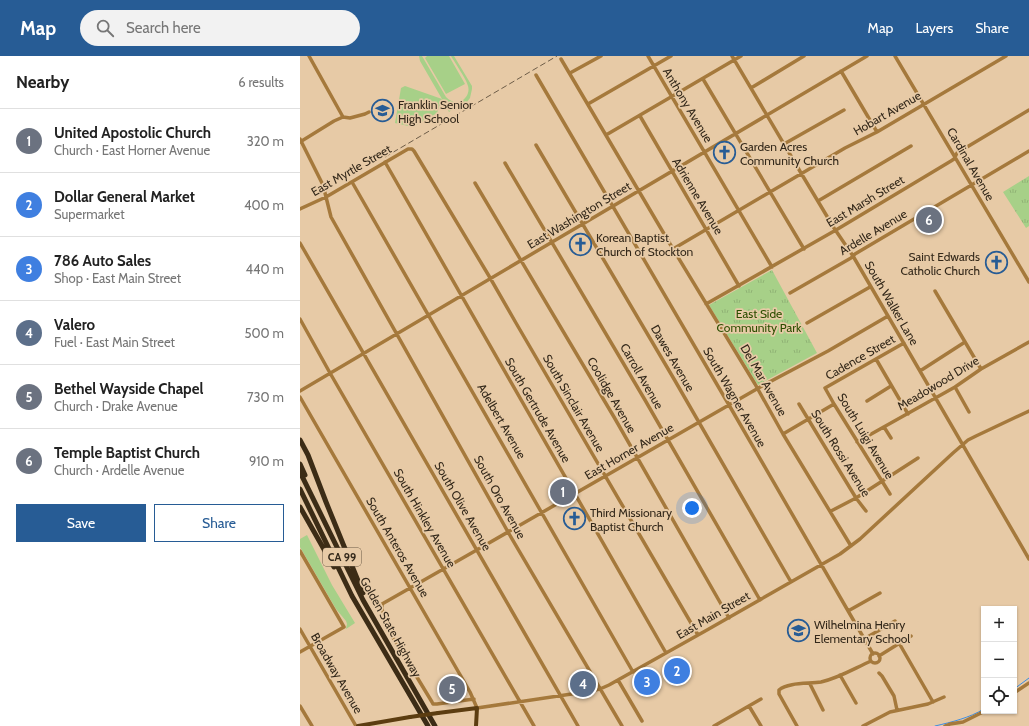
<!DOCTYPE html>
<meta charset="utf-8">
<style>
body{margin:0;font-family:Cabin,sans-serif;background:#f2f2f2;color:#222}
.controls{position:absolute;right:12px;bottom:12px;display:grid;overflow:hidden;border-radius:0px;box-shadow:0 1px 3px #0004}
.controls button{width:36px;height:36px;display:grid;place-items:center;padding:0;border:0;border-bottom:1px solid #e0e0e0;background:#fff;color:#222;font:20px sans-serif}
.you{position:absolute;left:392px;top:452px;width:14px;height:14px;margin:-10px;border:3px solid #fff;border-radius:50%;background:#1a73e8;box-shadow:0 0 0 6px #1a73e833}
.badge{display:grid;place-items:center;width:26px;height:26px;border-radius:50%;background:#275c95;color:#fff;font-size:13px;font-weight:700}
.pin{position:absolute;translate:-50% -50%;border:2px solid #fff;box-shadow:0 1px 4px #0006}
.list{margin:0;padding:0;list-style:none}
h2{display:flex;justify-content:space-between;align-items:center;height:52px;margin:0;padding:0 16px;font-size:17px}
h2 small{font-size:13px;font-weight:400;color:#767676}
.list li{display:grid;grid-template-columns:26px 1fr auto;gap:12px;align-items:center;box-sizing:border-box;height:64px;padding:0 16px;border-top:1px solid #e0e0e0}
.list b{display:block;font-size:15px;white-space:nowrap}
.list p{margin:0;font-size:13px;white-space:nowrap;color:#767676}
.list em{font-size:13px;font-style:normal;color:#767676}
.actions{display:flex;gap:8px;padding:12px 16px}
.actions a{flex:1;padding:9px 0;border:1px solid #275c95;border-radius:0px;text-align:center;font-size:14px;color:#275c95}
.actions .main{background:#275c95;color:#fff}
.icon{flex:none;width:22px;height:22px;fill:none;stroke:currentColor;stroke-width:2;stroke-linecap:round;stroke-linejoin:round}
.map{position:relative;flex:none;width:729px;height:670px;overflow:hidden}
header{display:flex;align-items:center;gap:24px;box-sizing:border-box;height:56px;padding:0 20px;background:#275c95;color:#fff}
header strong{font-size:19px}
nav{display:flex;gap:22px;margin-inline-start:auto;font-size:14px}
.search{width:280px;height:36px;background:#f2f2f2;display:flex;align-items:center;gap:10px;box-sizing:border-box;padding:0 14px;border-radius:22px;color:#767676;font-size:15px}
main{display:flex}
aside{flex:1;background:#fff}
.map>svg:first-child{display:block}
.grass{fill:#a7d088}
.park{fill:url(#park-tufts)}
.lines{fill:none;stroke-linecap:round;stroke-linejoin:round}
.stream{stroke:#3b8de3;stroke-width:1}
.minor{stroke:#a5793c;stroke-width:3.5}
.major{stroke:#5c3d11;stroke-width:4}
.highway{stroke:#3c2c16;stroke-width:5}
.rail{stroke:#6e5d48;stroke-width:1;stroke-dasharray:6 3;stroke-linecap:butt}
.major-bridge{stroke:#5c3d11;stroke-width:4}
.labels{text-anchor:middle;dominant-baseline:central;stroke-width:3.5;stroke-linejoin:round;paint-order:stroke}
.shield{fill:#e7caa6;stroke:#695944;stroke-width:1}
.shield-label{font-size:11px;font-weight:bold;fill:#33281a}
.poi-label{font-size:12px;fill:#33281a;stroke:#e7caa6;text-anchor:start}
.street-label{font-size:12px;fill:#33281a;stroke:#e7caa6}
.park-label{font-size:12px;fill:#2b4e00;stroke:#e7caa6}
</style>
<header>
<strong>Map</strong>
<div class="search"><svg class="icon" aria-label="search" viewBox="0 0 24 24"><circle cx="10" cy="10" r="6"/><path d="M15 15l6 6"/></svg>Search here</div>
<nav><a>Map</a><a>Layers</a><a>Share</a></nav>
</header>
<main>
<aside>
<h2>Nearby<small>6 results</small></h2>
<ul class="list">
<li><span class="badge" style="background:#6b7280">1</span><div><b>United Apostolic Church</b><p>Church · East Horner Avenue</p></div><em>320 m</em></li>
<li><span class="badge" style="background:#3f7fe0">2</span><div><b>Dollar General Market</b><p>Supermarket</p></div><em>400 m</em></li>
<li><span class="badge" style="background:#3f7fe0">3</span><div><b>786 Auto Sales</b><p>Shop · East Main Street</p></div><em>440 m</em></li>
<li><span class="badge" style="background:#5c6f8a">4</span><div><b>Valero</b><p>Fuel · East Main Street</p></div><em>500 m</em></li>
<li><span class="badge" style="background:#6b7280">5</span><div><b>Bethel Wayside Chapel</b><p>Church · Drake Avenue</p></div><em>730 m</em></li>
<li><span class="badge" style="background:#6b7280">6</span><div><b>Temple Baptist Church</b><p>Church · Ardelle Avenue</p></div><em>910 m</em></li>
</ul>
<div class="actions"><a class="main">Save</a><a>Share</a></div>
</aside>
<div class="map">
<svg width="729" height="670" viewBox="0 0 729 670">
<defs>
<pattern id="park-tufts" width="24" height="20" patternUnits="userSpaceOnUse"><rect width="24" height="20" fill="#a7d088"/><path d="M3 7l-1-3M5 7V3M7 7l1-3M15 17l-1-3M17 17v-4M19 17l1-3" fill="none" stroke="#90b375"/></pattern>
</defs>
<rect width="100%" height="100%" fill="#e7caa6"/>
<!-- grass -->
<path class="grass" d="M119 0H122L146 41C150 45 154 47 160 46 166 43 170 37 168 30 167 24 155 7 151 0H154L172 30V33L170 42 167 46 158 50H151L153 53 149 56 142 43 137 57 113 71 95 67 101 32 105 30 142 43 120 5Z
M127 0H149L165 28 146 38 125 2Z
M7 479 32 529 55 567 46 573 47 568 46 565 36 553 0 491V483Z"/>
<!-- park -->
<path class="park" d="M729 120V170L726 172 703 136Z
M472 214 517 297 458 329 409 249Z"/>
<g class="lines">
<!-- stream -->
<path class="stream" d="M714 633 729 622
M635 670C652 666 669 662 684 653"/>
<!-- minor -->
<path class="minor" d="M9 0 43 61
M348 0 472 211
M432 0 501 117 534 172 553 200 588 260 729 503
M595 0 729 226
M261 3 373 193 455 328 483 378 551 490
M541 15 577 76
M270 17 301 0
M236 19 429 349 573 598
M403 23 504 193
M451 32 504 0
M288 48 371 0
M340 60 439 230
M306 79 441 0
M0 83 23 129 31 161 208 476 322 670
M0 86 34 65 43 61 50 62 65 58 69 56
M484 88 544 54
M236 89 374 323 491 526
M85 106 366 597
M205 107 345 344 460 544
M52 126 333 616
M175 127 314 361 429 562
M518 145 611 90
M0 153 26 141 108 93H112L114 95 189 220 216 267 398 579
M0 187 278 670
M373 193 545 92 577 76 706 0
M635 235 681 313
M490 237 551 202 555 198 729 95
M406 248 536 174 651 105 654 103 657 97 729 54
M0 263 30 317 234 670
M507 267 570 231
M576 303 608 358
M620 315 665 286
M655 331 669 356
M0 335 567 0
M0 341 170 636 177 652 285 636 300 633 309 629 407 574 540 498 560 483 653 397 668 384 676 380 729 355
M567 345 591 330
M499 348 556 442 566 455
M584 371 591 382
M483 378 534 348
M557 386 655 331 681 313 729 286
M590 438 534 348 525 332 604 287
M531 455 556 442 618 402
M0 495 44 571 0 596
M548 555 580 537
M0 573 56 670
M564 583 595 565
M599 587 633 646
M570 602a5 5 0 1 1 10 0a5 5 0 1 1-10 0Z
M579 600 611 580
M579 617 582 620 594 640 597 654
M540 619 556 647
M318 624 342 665
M510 628 523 654
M714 637 729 627
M174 643 137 648H133L132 646 89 575 82 553V548L175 495 462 330 528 295 588 260
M0 650 12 670
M449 650 461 670
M414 670 461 643
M497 670 479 638V634C488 626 509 628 521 626 539 622 555 612 571 605
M563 670 590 656 628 648 644 641
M645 670 650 668 663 666 685 655"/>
<!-- major -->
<path class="major" d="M138 657 177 652 176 670
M58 670 110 661"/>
<!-- highway -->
<path class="highway" d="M0 384 8 399 26 446 63 537
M0 408 5 419
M0 416 63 544 135 670
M0 433 52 540 128 670
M0 451 34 511"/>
<!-- rail -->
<path class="rail" d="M85 101 257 0"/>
<!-- major-bridge -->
<path class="major-bridge" d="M110 661 138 657"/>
</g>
<!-- icons -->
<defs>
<symbol id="school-ring" viewBox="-11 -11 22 22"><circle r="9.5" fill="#e7caa6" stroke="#275c95" stroke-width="1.5"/><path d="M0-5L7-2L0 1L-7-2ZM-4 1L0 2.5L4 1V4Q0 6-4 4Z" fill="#275c95"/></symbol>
<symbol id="church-ring" viewBox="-11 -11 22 22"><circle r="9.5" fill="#e7caa6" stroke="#275c95" stroke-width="1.5"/><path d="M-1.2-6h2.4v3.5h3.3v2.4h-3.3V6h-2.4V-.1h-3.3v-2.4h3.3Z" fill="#275c95"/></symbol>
</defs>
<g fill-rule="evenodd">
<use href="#school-ring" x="70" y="42" width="25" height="25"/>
<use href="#church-ring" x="412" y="84" width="25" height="25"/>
<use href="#church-ring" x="268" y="176" width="25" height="25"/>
<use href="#church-ring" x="684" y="194" width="25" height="25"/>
<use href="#church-ring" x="262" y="450" width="25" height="25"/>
<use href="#school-ring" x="486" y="562" width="25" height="25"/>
</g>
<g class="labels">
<!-- shield labels -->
<rect class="shield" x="23" y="492" width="38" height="18" rx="3"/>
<g class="shield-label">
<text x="42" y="501">CA 99</text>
</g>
<!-- poi labels -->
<g class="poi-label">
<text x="98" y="48">Franklin Senior<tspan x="98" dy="14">High School</tspan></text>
<text x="440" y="90">Garden Acres<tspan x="440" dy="14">Community Church</tspan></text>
<text x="296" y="181">Korean Baptist<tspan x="296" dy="14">Church of Stockton</tspan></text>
<text x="680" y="200" text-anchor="end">Saint Edwards<tspan x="680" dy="14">Catholic Church</tspan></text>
<text x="290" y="456">Third Missionary<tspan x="290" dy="14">Baptist Church</tspan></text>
<text x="514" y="568">Wilhelmina Henry<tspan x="514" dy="14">Elementary School</tspan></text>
</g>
<!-- street labels -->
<g class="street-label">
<text transform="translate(388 49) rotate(59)">Anthony Avenue</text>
<text transform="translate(587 57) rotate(-30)">Hobart Avenue</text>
<text transform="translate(671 108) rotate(60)">Cardinal Avenue</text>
<text transform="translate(51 114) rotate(-30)">East Myrtle Street</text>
<text transform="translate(398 140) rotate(59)">Adrienne Avenue</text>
<text transform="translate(565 145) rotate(-31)">East Marsh Street</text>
<text transform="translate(279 159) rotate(-31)">East Washington Street</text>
<text transform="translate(573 176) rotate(-31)">Ardelle Avenue</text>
<text transform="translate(592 247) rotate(60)">South Walker Lane</text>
<text transform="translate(560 301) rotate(-30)">Cadence Street</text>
<text transform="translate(373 302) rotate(60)">Dawes Avenue</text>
<text transform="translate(342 320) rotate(60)">Carroll Avenue</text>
<text transform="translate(464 324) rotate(60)">Del Mar Avenue</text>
<text transform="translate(638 327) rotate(-31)">Meadowood Drive</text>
<text transform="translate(312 339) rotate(60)">Coolidge Avenue</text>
<text transform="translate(435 341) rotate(60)">South Wagner Avenue</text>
<text transform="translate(274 347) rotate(60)">South Sinclair Avenue</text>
<text transform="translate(238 354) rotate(60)">South Gertrude Avenue</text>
<text transform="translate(202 365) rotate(60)">Adelbert Avenue</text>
<text transform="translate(566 380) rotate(59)">South Luigi Avenue</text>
<text transform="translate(329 395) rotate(-30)">East Horner Avenue</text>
<text transform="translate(541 397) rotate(58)">South Rossi Avenue</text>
<text transform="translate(200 441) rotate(61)">South Oro Avenue</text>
<text transform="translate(163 450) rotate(60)">South Olive Avenue</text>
<text transform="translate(125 462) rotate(60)">South Hinkley Avenue</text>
<text transform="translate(98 491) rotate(60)">South Anteros Avenue</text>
<text transform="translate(413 559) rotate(-30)">East Main Street</text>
<text transform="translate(91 571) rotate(61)">Golden State Highway</text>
<text transform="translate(37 617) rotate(60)">Broadway Avenue</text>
</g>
<!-- park labels -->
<g class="park-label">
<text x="459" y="257">East Side<tspan x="459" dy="14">Community Park</tspan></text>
</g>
</g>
</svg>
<div class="controls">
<button>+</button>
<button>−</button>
<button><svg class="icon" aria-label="locate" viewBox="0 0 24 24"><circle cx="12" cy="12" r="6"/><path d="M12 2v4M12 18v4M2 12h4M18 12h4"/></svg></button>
</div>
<div class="you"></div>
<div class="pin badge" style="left:263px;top:436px;background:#6b7280">1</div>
<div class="pin badge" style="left:377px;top:615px;background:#3f7fe0">2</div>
<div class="pin badge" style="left:347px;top:626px;background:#3f7fe0">3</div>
<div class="pin badge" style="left:283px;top:628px;background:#5c6f8a">4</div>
<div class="pin badge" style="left:152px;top:633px;background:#6b7280">5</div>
<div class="pin badge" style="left:629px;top:164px;background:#6b7280">6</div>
</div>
</main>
